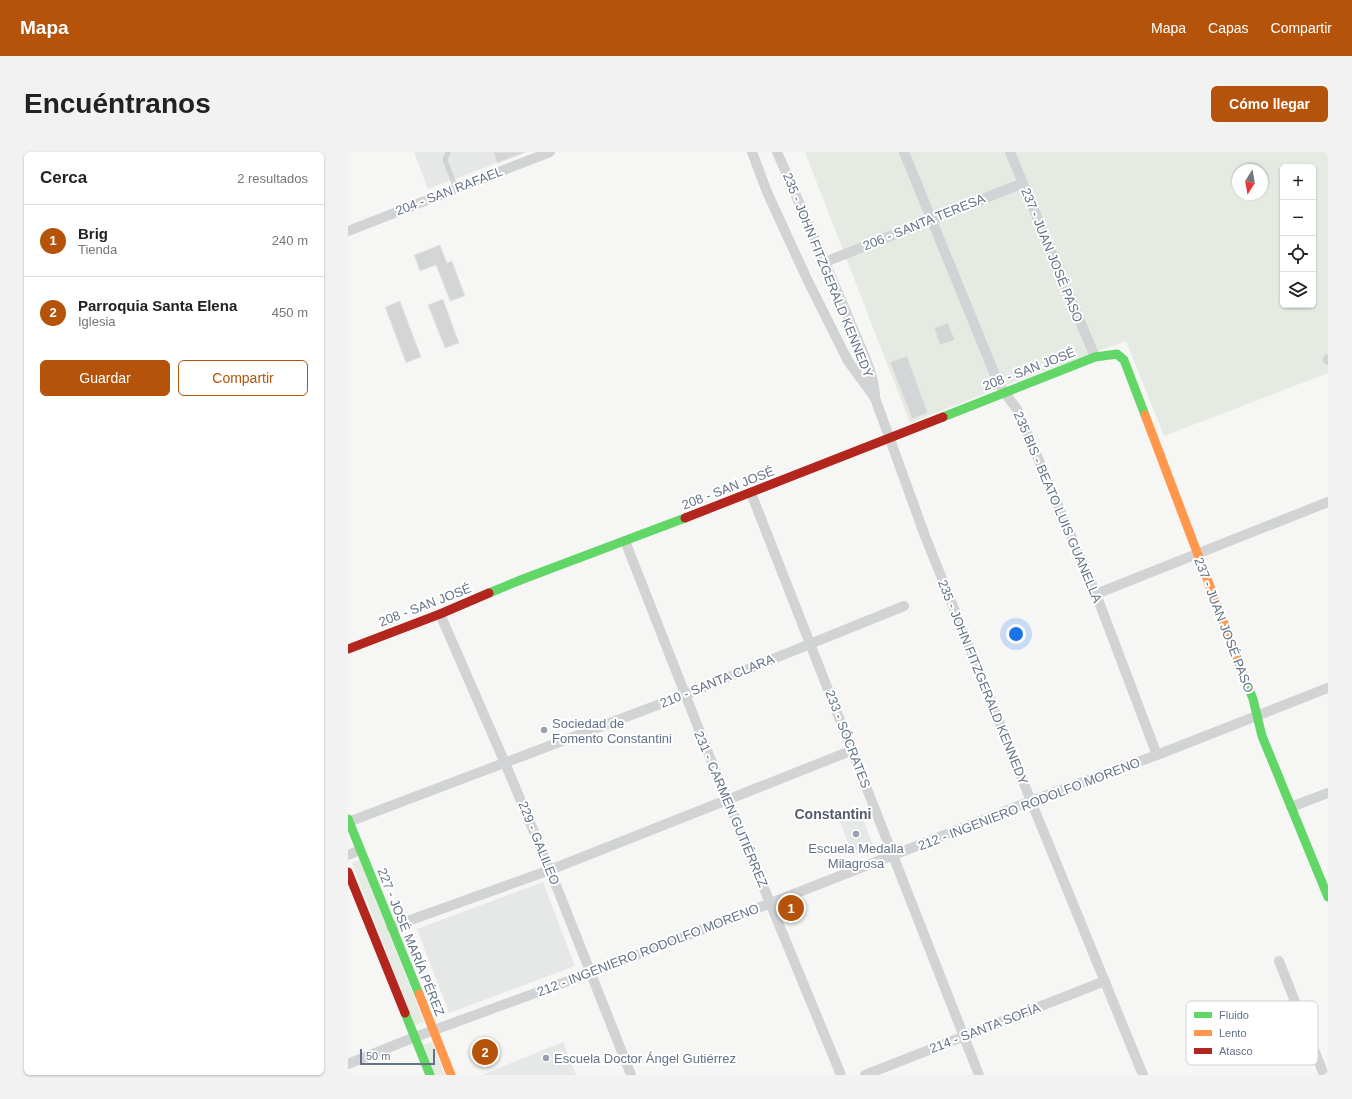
<!DOCTYPE html>
<html lang="es">
<meta charset="utf-8">
<style>
body{margin:0;font-family:Helvetica,sans-serif;background:#f2f2f2;color:#222}
.controls{position:absolute;right:12px;top:12px;display:grid;overflow:hidden;border-radius:6px;box-shadow:0 1px 3px #0004}
.controls button{width:36px;height:36px;display:grid;place-items:center;padding:0;border:0;border-bottom:1px solid #e0e0e0;background:#fff;color:#222;font:20px sans-serif}
.compass{position:absolute;left:884px;top:12px;width:36px;height:36px;border-radius:50%;background:#fff;box-shadow:0 1px 3px #0004;rotate:191deg}
.scale{position:absolute;left:12px;bottom:10px;width:75px;box-sizing:border-box;padding-left:4px;border:2px solid #637288;border-top:0;font-size:11px;line-height:14px;white-space:nowrap;color:#637288;-webkit-text-stroke:3px #fff;paint-order:stroke}
.you{position:absolute;left:668px;top:482px;width:14px;height:14px;margin:-10px;border:3px solid #fff;border-radius:50%;background:#1a73e8;box-shadow:0 0 0 6px #1a73e833}
.badge{display:grid;place-items:center;width:26px;height:26px;border-radius:50%;background:#b45309;color:#fff;font-size:13px;font-weight:700}
.pin{position:absolute;translate:-50% -50%;border:2px solid #fff;box-shadow:0 1px 4px #0006}
.list{margin:0;padding:0;list-style:none}
h2{display:flex;justify-content:space-between;align-items:center;height:52px;margin:0;padding:0 16px;font-size:17px}
h2 small{font-size:13px;font-weight:400;color:#767676}
.list li{display:grid;grid-template-columns:26px 1fr auto;gap:12px;align-items:center;box-sizing:border-box;height:72px;padding:0 16px;border-top:1px solid #e0e0e0}
.list b{display:block;font-size:15px;white-space:nowrap}
.list p{margin:0;font-size:13px;white-space:nowrap;color:#767676}
.list em{font-size:13px;font-style:normal;color:#767676}
.actions{display:flex;gap:8px;padding:12px 16px}
.actions a{flex:1;padding:9px 0;border:1px solid #b45309;border-radius:6px;text-align:center;font-size:14px;color:#b45309}
.actions .main{background:#b45309;color:#fff}
.icon{flex:none;width:22px;height:22px;fill:none;stroke:currentColor;stroke-width:2;stroke-linecap:round;stroke-linejoin:round}
.map{position:relative;flex:none;width:980px;height:923px;overflow:hidden;border-radius:6px}
header{display:flex;align-items:center;gap:24px;box-sizing:border-box;height:56px;padding:0 20px;background:#b45309;color:#fff}
header strong{font-size:19px}
nav{display:flex;gap:22px;margin-inline-start:auto;font-size:14px}
.intro{display:flex;align-items:center;justify-content:space-between;box-sizing:border-box;height:96px;padding:0 24px}
h1{margin:0;font-size:28px}
.button{padding:10px 18px;border-radius:6px;background:#b45309;color:#fff;font-size:14px;font-weight:700}
main{display:flex;gap:24px;padding:0 24px}
aside{flex:1;background:#fff;border-radius:6px;box-shadow:0 1px 3px #0004}
.map>svg:first-child{display:block}
.built{fill:#e6e7e7}
.green{fill:#e5eae3;fill-rule:evenodd}
.building{fill:#d4d5d6;stroke:#e6e6e4}
.lines{fill:none;stroke-linecap:round;stroke-linejoin:round}
.lane{stroke:#d2d3d4;stroke-width:5}
.street{stroke:#d2d3d4;stroke-width:10}
.fast{stroke:#63d668;stroke-width:9}
.slow{stroke:#ff974d;stroke-width:9}
.jam{stroke:#b3261e;stroke-width:9}
.poi-dot{fill:#96a0ae;stroke:#fff;stroke-width:1.5}
.labels{text-anchor:middle;dominant-baseline:central;stroke-width:4;stroke-linejoin:round;paint-order:stroke}
.street-label{font-size:13px;fill:#637288;stroke:#fff}
.poi-label{font-size:13px;fill:#637288;stroke:#fff;text-anchor:start}
.neighbourhood-label{font-size:14px;font-weight:bold;fill:#525c6c;stroke:#fff}
.key{fill:#fff;stroke:#d0d5db;stroke-width:1}
.key-label{font-size:11px;fill:#637288}
</style>
<header>
<strong>Mapa</strong>
<nav><a>Mapa</a><a>Capas</a><a>Compartir</a></nav>
</header>
<div class="intro"><h1>Encuéntranos</h1><a class="button">Cómo llegar</a></div>
<main>
<aside>
<h2>Cerca<small>2 resultados</small></h2>
<ul class="list">
<li><span class="badge">1</span><div><b>Brig</b><p>Tienda</p></div><em>240 m</em></li>
<li><span class="badge">2</span><div><b>Parroquia Santa Elena</b><p>Iglesia</p></div><em>450 m</em></li>
</ul>
<div class="actions"><a class="main">Guardar</a><a>Compartir</a></div>
</aside>
<div class="map">
<svg width="980" height="923" viewBox="0 0 980 923">
<rect width="100%" height="100%" fill="#f6f6f5"/>
<!-- built -->
<path class="built" d="M66 0H178L80 37Z
M512 659 526 696 505 704 491 667Z
M195 730 227 814 101 861 69 777Z
M215 890 228 923H136V922Z"/>
<!-- green -->
<path class="green" d="M457 0H980V221L816 284 778 189 666 230 562 271ZM935 15H965V153H935ZM890 18H914V42H890Z
M12 708 76 870 67 873 4 711Z
M84 890 97 923H86L74 893Z"/>
<!-- building -->
<path class="building" d="M145 0H176V1L149 11Z
M92 93 99 111 104 109 117 144 102 149 88 113 72 119 66 103Z
M95 147 111 191 97 196 80 153Z
M52 149 73 205 58 211 37 155Z
M600 171 607 188 592 193 586 176Z
M559 204 580 261 564 267 542 210Z"/>
<g class="lines">
<!-- lane -->
<path class="lane" d="M100 0 97 8 108 36"/>
<!-- street -->
<path class="street" d="M404 0 419 40 459 127 500 209 527 246 577 384 683 649 795 923
M429 0C454 57 479 114 503 172 512 195 526 220 527 244
M556 0 649 228 656 240 669 257 748 442 809 603
M662 0 747 205
M0 79 202 0
M477 110 675 31
M980 207V208
M403 341 631 923
M277 389 361 603 493 923
M748 442 980 350
M92 462 157 611 202 718 283 923
M943 655 980 641
M0 670 336 543 556 454
M0 703 12 698
M43 775 202 718 505 598
M931 809 976 923
M0 912 67 885 242 821 423 751 683 649 809 603 980 536
M517 923 757 829"/>
<!-- fast -->
<path class="fast" d="M595 265 747 205 769 202 776 208 797 263
M141 441 175 427 337 366
M888 503 905 547 914 584 980 745
M0 667 71 842
M57 861 82 923"/>
<!-- slow -->
<path class="slow" d="M797 263 888 503
M71 842 103 923"/>
<!-- jam -->
<path class="jam" d="M337 366 595 265
M0 497 92 462 141 441
M0 720 57 861"/>
</g>
<!-- markers -->
<g class="poi-dot">
<circle cx="196" cy="578" r="4"/>
<circle cx="508" cy="682" r="4"/>
<circle cx="198" cy="906" r="4"/>
</g>
<g class="labels">
<!-- street labels -->
<g class="street-label">
<text transform="translate(101 39) rotate(-21)">204 - SAN RAFAEL</text>
<text transform="translate(576 70) rotate(-22)">206 - SANTA TERESA</text>
<text transform="translate(704 103) rotate(68)">237 - JUAN JOSÉ PASO</text>
<text transform="translate(480 123) rotate(68)">235 - JOHN FITZGERALD KENNEDY</text>
<text transform="translate(681 217) rotate(-21)">208 - SAN JOSÉ</text>
<text transform="translate(380 336) rotate(-21)">208 - SAN JOSÉ</text>
<text transform="translate(710 355) rotate(67)">235 BIS - BEATO LUIS GUANELLA</text>
<text transform="translate(77 453) rotate(-21)">208 - SAN JOSÉ</text>
<text transform="translate(876 473) rotate(69)">237 - JUAN JOSÉ PASO</text>
<text transform="translate(369 529) rotate(-22)">210 - SANTA CLARA</text>
<text transform="translate(635 530) rotate(68)">235 - JOHN FITZGERALD KENNEDY</text>
<text transform="translate(500 587) rotate(69)">233 - SÓCRATES</text>
<text transform="translate(681 652) rotate(-21)">212 - INGENIERO RODOLFO MORENO</text>
<text transform="translate(383 657) rotate(67)">231 - CARMEN GUTIÉRREZ</text>
<text transform="translate(191 691) rotate(68)">229 - GALILEO</text>
<text transform="translate(63 790) rotate(68)">227 - JOSÉ MARÍA PÉREZ</text>
<text transform="translate(300 798) rotate(-21)">212 - INGENIERO RODOLFO MORENO</text>
<text transform="translate(637 876) rotate(-21)">214 - SANTA SOFÍA</text>
</g>
<!-- poi labels -->
<g class="poi-label">
<text x="204" y="571">Sociedad de<tspan x="204" dy="15">Fomento Constantini</tspan></text>
<text x="508" y="696" text-anchor="middle">Escuela Medalla<tspan x="508" dy="15">Milagrosa</tspan></text>
<text x="206" y="906">Escuela Doctor Ángel Gutiérrez</text>
</g>
<!-- neighbourhood labels -->
<g class="neighbourhood-label">
<text x="485" y="662">Constantini</text>
</g>
</g>
<!-- legend -->
<rect x="838" y="849" width="132" height="64" rx="6" class="key"/>
<rect x="846" y="860" width="18" height="6" fill="#63d668"/>
<rect x="846" y="878" width="18" height="6" fill="#ff974d"/>
<rect x="846" y="896" width="18" height="6" fill="#b3261e"/>
<g class="key-label">
<text x="871" y="867">Fluido</text>
<text x="871" y="885">Lento</text>
<text x="871" y="903">Atasco</text>
</g>
</svg>
<div class="controls">
<button>+</button>
<button>−</button>
<button><svg class="icon" aria-label="locate" viewBox="0 0 24 24"><circle cx="12" cy="12" r="6"/><path d="M12 2v4M12 18v4M2 12h4M18 12h4"/></svg></button>
<button><svg class="icon" aria-label="layers" viewBox="0 0 24 24"><path d="M12 4l9 5-9 5-9-5zM3 14l9 5 9-5"/></svg></button>
</div>
<svg class="compass" viewBox="-18 -18 36 36"><path d="M0-13l5 13h-10z" fill="#e53935"/><path d="M0 13l5-13h-10z" fill="#767676"/></svg>
<div class="scale">50 m</div>
<div class="you"></div>
<div class="pin badge" style="left:443px;top:756px">1</div>
<div class="pin badge" style="left:137px;top:900px">2</div>
</div>
</main>
